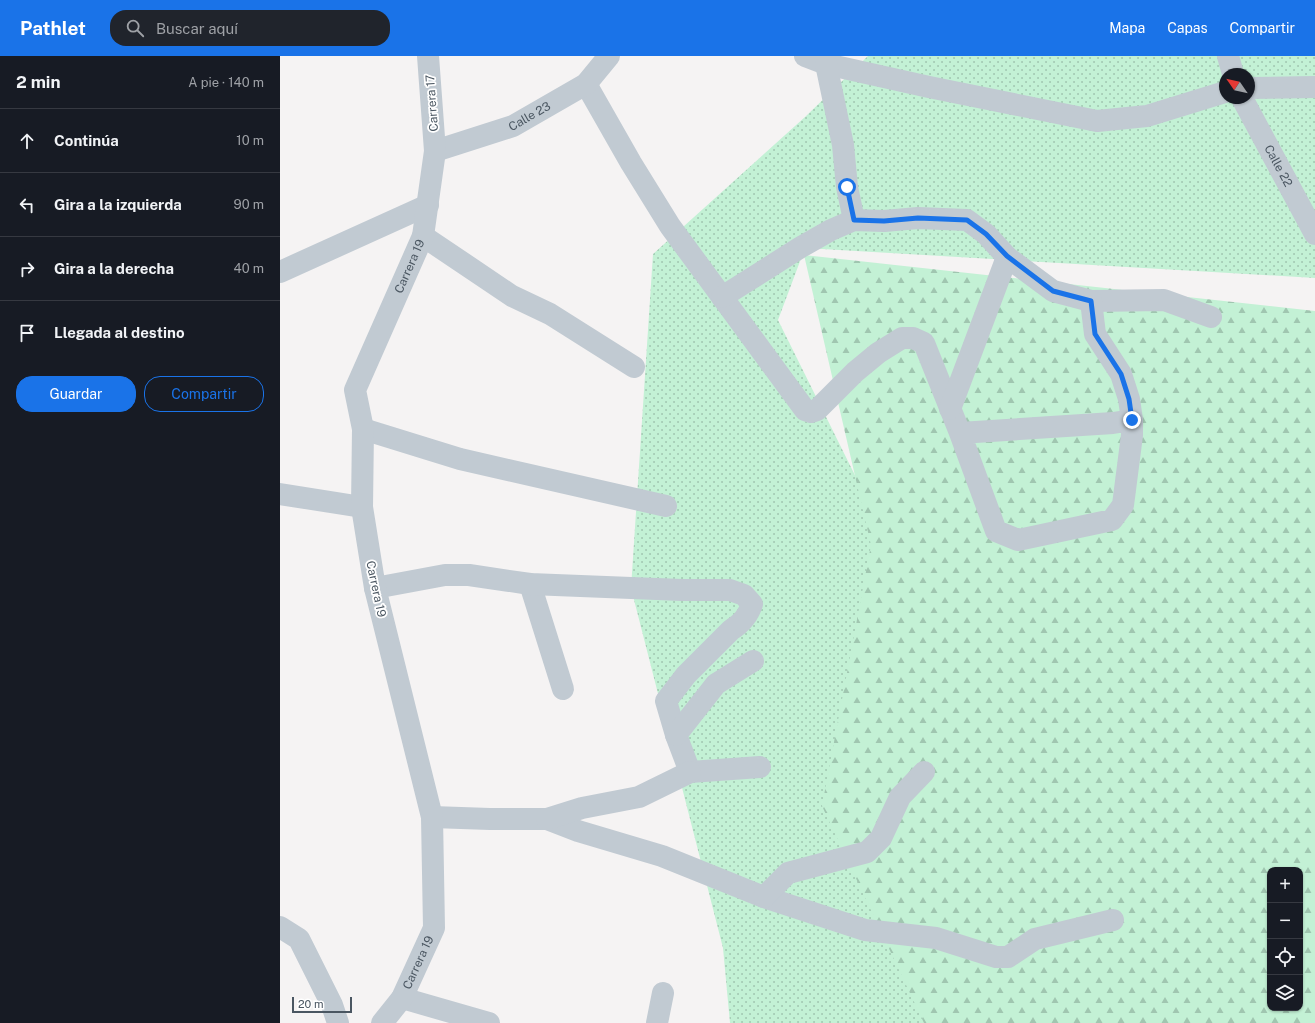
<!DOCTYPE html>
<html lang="es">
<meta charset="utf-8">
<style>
body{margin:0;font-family:"Public Sans",sans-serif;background:#20242c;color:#f1f3f6}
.controls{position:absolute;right:12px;bottom:12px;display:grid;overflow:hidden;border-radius:8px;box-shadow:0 1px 3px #0004}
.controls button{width:36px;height:36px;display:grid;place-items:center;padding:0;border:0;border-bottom:1px solid #363941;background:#171b24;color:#f1f3f6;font:20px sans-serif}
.compass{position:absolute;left:939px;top:12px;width:36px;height:36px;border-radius:50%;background:#171b24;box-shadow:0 1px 3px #0004;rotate:304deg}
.scale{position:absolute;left:12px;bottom:10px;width:60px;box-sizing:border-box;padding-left:4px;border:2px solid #4a5661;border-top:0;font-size:11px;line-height:14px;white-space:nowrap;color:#4a5661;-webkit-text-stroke:3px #fff;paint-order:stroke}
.stop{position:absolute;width:12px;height:12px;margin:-9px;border:3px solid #1a73e8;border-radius:50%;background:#fff}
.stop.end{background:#1a73e8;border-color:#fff;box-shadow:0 1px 4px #0008}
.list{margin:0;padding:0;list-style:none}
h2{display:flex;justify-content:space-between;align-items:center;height:52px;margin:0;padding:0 16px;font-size:17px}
h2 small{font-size:13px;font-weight:400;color:#9ea1a6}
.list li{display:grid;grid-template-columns:26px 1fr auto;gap:12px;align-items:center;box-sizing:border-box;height:64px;padding:0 16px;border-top:1px solid #363941}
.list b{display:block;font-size:15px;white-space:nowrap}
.list em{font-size:13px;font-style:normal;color:#9ea1a6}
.actions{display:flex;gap:8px;padding:12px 16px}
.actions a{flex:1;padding:9px 0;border:1px solid #1a73e8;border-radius:16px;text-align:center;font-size:14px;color:#1a73e8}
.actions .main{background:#1a73e8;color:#fff}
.icon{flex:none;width:22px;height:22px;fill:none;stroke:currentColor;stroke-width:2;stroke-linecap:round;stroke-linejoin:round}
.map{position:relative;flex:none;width:1035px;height:967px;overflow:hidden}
header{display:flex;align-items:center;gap:24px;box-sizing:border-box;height:56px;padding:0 20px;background:#1a73e8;color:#fff}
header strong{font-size:19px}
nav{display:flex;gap:22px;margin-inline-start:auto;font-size:14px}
.search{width:280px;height:36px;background:#20242c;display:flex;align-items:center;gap:10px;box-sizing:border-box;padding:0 14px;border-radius:16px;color:#9ea1a6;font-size:15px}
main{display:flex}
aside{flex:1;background:#171b24}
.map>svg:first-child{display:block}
.grass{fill:url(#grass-dots);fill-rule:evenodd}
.forest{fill:url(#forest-firs);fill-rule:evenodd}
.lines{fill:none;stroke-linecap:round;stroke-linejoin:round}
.minor{stroke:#c1cad2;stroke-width:22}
.route{stroke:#1a73e8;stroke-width:5}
.labels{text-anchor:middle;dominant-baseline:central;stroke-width:3.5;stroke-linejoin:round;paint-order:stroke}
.street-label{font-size:12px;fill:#4a5661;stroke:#fff}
</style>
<header>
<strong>Pathlet</strong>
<div class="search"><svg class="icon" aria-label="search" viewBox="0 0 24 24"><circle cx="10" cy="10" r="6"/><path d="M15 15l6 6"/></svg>Buscar aquí</div>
<nav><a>Mapa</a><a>Capas</a><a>Compartir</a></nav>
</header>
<main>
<aside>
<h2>2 min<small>A pie · 140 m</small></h2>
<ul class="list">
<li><svg class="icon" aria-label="ahead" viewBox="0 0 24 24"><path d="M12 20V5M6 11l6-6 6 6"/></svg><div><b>Continúa</b></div><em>10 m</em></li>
<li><svg class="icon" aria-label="left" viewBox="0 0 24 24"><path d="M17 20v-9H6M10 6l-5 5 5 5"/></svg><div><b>Gira a la izquierda</b></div><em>90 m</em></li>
<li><svg class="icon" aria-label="right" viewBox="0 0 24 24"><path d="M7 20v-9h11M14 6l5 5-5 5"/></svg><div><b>Gira a la derecha</b></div><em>40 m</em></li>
<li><svg class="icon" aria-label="arrive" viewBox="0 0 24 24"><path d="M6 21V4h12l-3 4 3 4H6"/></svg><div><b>Llegada al destino</b></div></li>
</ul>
<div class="actions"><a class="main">Guardar</a><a>Compartir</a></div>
</aside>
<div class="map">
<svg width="1035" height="967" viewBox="0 0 1035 967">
<defs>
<pattern id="grass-dots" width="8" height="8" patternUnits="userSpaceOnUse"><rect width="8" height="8" fill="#c3f1d5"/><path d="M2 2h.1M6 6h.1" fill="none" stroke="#a0c6b0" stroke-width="1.8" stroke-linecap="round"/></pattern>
<pattern id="forest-firs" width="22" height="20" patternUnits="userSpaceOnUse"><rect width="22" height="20" fill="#c3f1d5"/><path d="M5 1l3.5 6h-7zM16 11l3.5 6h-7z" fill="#a0c6b0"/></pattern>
</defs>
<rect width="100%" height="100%" fill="#f5f3f3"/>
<!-- grass -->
<path class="grass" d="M588 0H1035V222L525 192 498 264 616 502 684 967H450L443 892 351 532 373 198 525 61ZM945 18H969V42H945Z"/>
<!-- forest -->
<path class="forest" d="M524 199 1035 255V967H644L542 750 591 489ZM990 814H1020V952H990Z"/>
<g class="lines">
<!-- minor -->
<g class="minor">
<path d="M525 0 546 8 649 31 817 65 867 60 945 36"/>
<path d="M948 0 953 18"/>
<path d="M546 8 563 89 567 131 574 164"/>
<path d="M306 28 351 107 390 170 525 354 531 356 537 354 575 316 598 297 622 282H633L644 287 680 377 716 475 738 484 832 464 843 449 852 379V364L833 367 680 377"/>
<path d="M969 32 1035 31"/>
<path id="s1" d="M962 42 1035 178"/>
<path id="s2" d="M155 95 233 70 306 28 329 0"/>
<path d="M143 180 232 240 270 258 354 311"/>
<path d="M0 216 148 149"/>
<path d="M442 241 521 191 551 174 574 164 604 165 638 162 687 164 706 178 727 201 773 235 811 245 884 244 931 261"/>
<path d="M811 245 815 278 841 318 849 343 852 364"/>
<path d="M670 353 727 201"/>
<path d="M83 373 180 403 386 450"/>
<path d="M0 438 82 451"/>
<path d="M250 528 283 633"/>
<path d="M95 532 165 519H189L250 528 402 534H450L464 539 472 548C468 560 462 567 451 574L406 619 386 645 396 679 410 716 480 711"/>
<path d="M396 679 436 628 473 605"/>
<path d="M152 761 210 763H267L298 775 382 800 484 841 585 874 656 882 716 901H728L755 883 833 864"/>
<path d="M267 763 302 752 359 741 410 716"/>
<path d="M484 841 508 817 587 796 601 782 620 741 644 716"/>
<path d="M0 871 19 883 52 949 58 967"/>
<path d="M122 942 209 967"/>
<path id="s3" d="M102 967 122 942 154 872 152 761 95 532 82 451 83 373 75 334 143 180 155 95 148 0"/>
<path d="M377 967 383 937"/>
</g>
</g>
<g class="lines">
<!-- route -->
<path class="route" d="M567 131 574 164 604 165 638 162 687 164 706 178 727 200 773 235 811 245 815 278 841 318 849 343 852 364"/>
</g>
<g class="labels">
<!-- street labels -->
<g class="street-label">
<text transform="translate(152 47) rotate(-94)">Carrera 17</text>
<text stroke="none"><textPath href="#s2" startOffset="101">Calle 23</textPath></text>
<text stroke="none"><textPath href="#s1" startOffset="77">Calle 22</textPath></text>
<text stroke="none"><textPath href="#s3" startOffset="791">Carrera 19</textPath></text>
<text transform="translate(96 533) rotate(78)">Carrera 19</text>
<text stroke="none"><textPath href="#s3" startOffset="71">Carrera 19</textPath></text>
</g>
</g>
</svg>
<div class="controls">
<button>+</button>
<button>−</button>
<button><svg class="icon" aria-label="locate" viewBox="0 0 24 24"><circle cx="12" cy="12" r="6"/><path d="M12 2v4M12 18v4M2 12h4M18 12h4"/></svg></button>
<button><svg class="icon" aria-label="layers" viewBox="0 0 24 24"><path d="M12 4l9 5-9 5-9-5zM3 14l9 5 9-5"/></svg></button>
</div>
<svg class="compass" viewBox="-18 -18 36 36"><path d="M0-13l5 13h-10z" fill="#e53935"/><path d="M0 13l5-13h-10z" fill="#9ea1a6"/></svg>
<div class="scale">20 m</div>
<div class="stop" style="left:567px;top:131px"></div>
<div class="stop end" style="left:852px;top:364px"></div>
</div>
</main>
